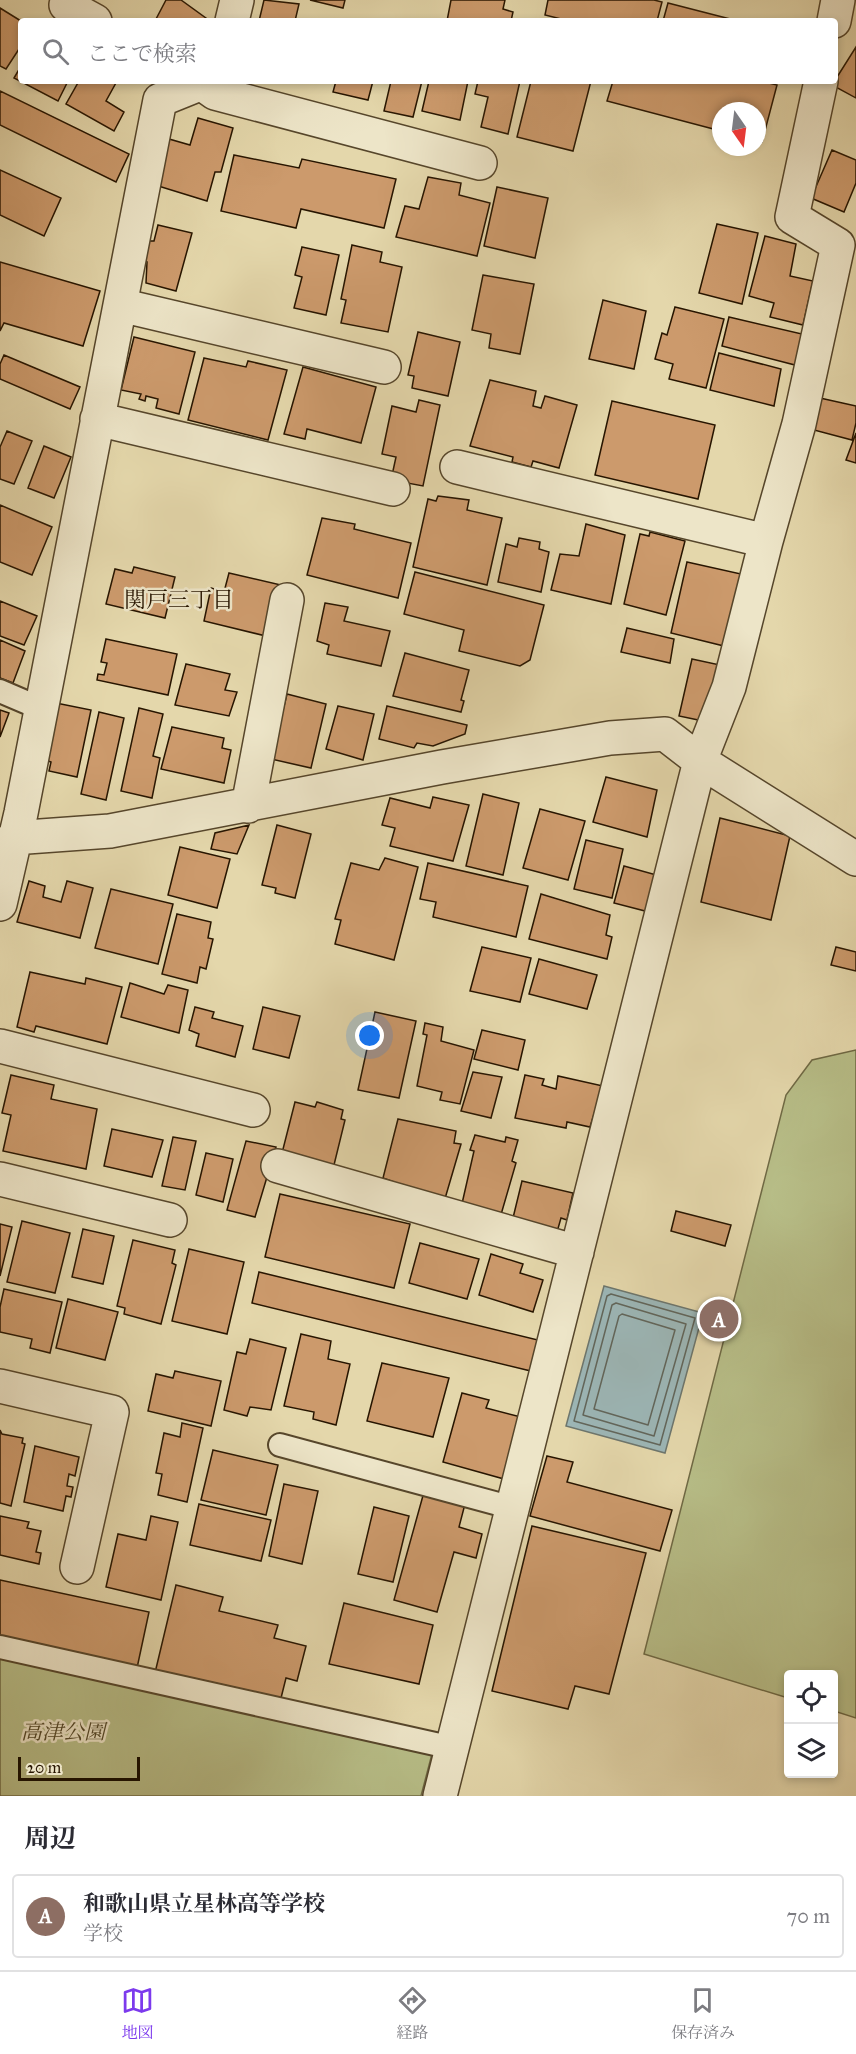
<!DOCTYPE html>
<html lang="ja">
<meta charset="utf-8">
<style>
body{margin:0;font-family:"IM FELL Great Primer","Noto Serif JP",serif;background:#f7f7f7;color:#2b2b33}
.controls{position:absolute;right:18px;bottom:18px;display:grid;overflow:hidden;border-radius:6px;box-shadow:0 3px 9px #0003}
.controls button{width:54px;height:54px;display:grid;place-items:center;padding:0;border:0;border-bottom:2px solid #e1e1e2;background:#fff;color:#2b2b33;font:30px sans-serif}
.compass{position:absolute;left:712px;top:102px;width:54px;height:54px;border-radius:50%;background:#fff;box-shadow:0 3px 9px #0003;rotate:166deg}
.scale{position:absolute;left:18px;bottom:15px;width:122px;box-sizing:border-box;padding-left:6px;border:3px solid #271500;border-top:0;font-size:16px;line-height:21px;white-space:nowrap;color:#271500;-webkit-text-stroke:4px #ede5c8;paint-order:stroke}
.you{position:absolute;left:370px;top:1036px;width:21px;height:21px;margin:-15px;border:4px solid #fff;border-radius:50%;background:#1a73e8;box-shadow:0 0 0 9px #1a73e833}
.badge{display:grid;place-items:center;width:39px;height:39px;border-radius:50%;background:#7c3aed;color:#fff;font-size:20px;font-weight:700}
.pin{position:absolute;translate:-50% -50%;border:3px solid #fff;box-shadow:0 2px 6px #0006}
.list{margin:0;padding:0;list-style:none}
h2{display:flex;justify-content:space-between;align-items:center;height:78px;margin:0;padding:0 24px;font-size:26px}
h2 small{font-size:20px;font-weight:400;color:#7c7c81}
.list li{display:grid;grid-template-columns:39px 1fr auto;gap:18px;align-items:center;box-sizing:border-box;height:84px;margin:0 12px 12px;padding:0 12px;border:2px solid #e1e1e2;border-radius:6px}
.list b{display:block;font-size:22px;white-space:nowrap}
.list p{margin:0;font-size:20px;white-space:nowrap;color:#7c7c81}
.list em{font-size:20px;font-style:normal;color:#7c7c81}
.icon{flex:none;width:33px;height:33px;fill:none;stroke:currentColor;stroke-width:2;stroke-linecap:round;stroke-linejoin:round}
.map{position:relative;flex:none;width:856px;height:1796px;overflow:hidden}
.search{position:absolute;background:#fff;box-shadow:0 3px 9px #0003;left:18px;right:18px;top:18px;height:66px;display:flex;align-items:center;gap:15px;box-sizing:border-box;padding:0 21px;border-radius:6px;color:#7c7c81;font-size:22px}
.sheet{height:174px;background:#fff}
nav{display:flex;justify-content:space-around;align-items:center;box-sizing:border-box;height:84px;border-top:2px solid #e1e1e2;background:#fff;font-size:16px;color:#7c7c81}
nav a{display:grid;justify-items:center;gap:3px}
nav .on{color:#7c3aed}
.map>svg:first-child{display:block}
.green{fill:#b7bd87;stroke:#6f6944;stroke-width:1.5}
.water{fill:#9cb6b6;stroke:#6d766d;stroke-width:1.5}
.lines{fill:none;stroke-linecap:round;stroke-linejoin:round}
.shore{stroke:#62665b;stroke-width:1.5}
.building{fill:#cc9a6c;stroke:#271500;stroke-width:1.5}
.lane-casing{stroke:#56462b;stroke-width:26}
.street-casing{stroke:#56462b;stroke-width:36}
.lane{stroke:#ede5c8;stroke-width:22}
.street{stroke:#ede5c8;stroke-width:33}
.labels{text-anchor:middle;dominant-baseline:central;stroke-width:5;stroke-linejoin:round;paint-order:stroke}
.park-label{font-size:21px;font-style:italic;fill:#524728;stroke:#ede5c8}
.neighbourhood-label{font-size:22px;fill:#271500;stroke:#ede5c8}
</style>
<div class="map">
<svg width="856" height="1796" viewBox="0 0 856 1796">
<rect width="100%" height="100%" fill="#e4d7ab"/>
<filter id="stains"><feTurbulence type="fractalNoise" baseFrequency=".00333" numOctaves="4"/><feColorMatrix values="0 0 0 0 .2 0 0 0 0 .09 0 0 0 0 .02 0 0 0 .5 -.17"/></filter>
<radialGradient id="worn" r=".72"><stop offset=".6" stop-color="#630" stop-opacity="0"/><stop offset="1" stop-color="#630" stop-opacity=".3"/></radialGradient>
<!-- green -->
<path class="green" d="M856 1050V1718L834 1711V1674H788V1698L644 1654 786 1095 812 1060Z
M0 1653 433 1750 421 1796H0Z"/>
<!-- water -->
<path class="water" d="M604 1286 703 1313 665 1453 566 1426Z"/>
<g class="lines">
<!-- shore -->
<path class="shore" d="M611 1294 695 1318 660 1445 574 1421 607 1296Z
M616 1303 686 1324 654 1436 583 1415 612 1305Z
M622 1314 675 1330 648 1425 594 1409 619 1316Z"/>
</g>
<!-- building -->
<path class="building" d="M166 0H181L210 21H155Z
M264 0 299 4 295 21H259Z
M310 0H345L343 8Z
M451 0H505L503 9 513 12 511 21H447Z
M548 0H654L662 2 657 21H569L545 15Z
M668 3 738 21H663Z
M0 8 21 21V46L6 69 0 66Z
M856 47V98L832 85Z
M21 66V81H68L58 101 14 78Z
M79 81H117L106 101 124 112 114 131 66 104Z
M336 81H373L368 100 333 92Z
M391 81H422L413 117 384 111Z
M429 81H468L460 120 422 111Z
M478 81H520L508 134 481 127 488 97 475 94Z
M531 81H591L573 151 517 137Z
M613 81H761L777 85 762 142 757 141V111H721V131L607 101Z
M0 91 129 154 116 182 0 125Z
M198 118 233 128 221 172H215L207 201 155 185 169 139 190 145Z
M832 150 856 160V183L844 212 811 198Z
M234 155 299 168 302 159 396 179 384 228 301 209 296 228 221 211Z
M0 170 61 198 44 236 0 215Z
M428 177 461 183 459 195 490 203 477 256 396 237 405 206 419 209Z
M497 187 548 198 535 258 484 246Z
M717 224 758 233 742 304 699 293Z
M158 225 192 233 176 291 146 283 147 262 144 260 148 241H154Z
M765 236 796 244 790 276 813 281 803 325 770 317 774 303 749 296Z
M352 245 382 252 380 262 402 267 388 332 341 323 346 300 341 299Z
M302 247 339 255 326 315 294 308 302 277 295 275Z
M0 262 100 291 83 346 4 323 0 331Z
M483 275 534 284 520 354 489 348 491 334 472 330Z
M603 300 646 311 634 369 589 359Z
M675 307 724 319 706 388 669 379 673 364 655 359 662 333 667 335Z
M729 317 802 334 795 365 722 346Z
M418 332 460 342 448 396 412 388 414 376 408 375Z
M134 337 195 352 179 414 156 408 158 399 146 396 145 401 139 399 141 394 121 390Z
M719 353 781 369 774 406 710 390Z
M4 355 80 387 70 409 0 379V364Z
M204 358 246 367 248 361 287 370 268 440 188 420Z
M303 367 376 387 361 443 307 429 305 439 284 434Z
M490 380 536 391 533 406 541 408 545 396 577 405 559 468 533 461 531 467 512 462 513 457 470 446Z
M820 398 856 406V423L852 440 814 430Z
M419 400 440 405 423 486 391 480 396 457 382 454 392 406 416 412Z
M612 401 715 425 698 499 595 475Z
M7 431 32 441 14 484 0 479V447Z
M856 433V463L846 460Z
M44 446 71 457 54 498 28 488Z
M438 496 469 500 467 510 502 518 487 585 413 567 428 499 436 501Z
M0 505 52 527 32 575 0 562Z
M322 518 355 524 354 529 411 543 398 598 307 575Z
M586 524 625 535 611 604 551 590 560 554 579 556Z
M650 532 685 541 666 615 624 604 640 534 649 536Z
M519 538 540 542 539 549 549 552 541 592 498 582 506 544 517 547Z
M687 562 741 574 724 646 671 633Z
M134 567 175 577 165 618 106 604 115 569 132 573Z
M415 572 544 605 530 660 520 666 459 651 464 630 404 614Z
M229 573 281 585 270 637 204 621 211 588 224 592Z
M0 601 37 616 24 645 0 636Z
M325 603 348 607 344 621 390 631 381 666 327 654 329 645 317 641Z
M627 628 674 639 670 663 621 652Z
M106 639 177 654 168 695 97 680 98 674 104 675 107 663 101 662Z
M0 640 25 651 13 683 0 678Z
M405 653 469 670 461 700 464 701 461 712 393 696Z
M692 659 720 665 708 722 679 716Z
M186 664 230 674 225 690 237 692 229 716 175 705Z
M287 694 326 704 311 768 271 759Z
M51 702 91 710 77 777 49 771 51 762 39 758Z
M338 706 374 714 363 760 326 749Z
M387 706 467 725 465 734 433 746 417 743 414 748 379 739Z
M139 708 163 714 153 756 160 758 152 798 121 791Z
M0 710 9 713 0 737Z
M99 712 124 718 106 800 81 794Z
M172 727 224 738 222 748 231 750 224 783 161 769Z
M606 777 657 790 647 837 593 822Z
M483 794 519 803 503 875 466 866Z
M433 797 469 805 453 861 390 846 395 828 382 825 390 798 430 808Z
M540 809 585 821 568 880 523 868Z
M720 818 790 836 771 920 701 902Z
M249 825 237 854 211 849 215 833Z
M277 825 311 834 295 898 275 893 276 888 262 885Z
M586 840 623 849 612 898 574 889Z
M180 847 230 859 217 908 168 895Z
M385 858 418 867 394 960 335 944 341 920 335 919 351 863 379 870Z
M428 863 528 886 516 937 433 917 436 902 420 899Z
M624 866 660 876 649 912 614 903Z
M29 881 45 886 43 897 61 902 67 881 93 888 80 938 17 922Z
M111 889 173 904 158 964 95 948Z
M541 894 610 915 606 935 612 937 607 959 529 939Z
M177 914 211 922 208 938 213 939 206 969 200 967 197 983 162 974Z
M482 947 531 958 520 1002 470 991Z
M836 947 856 952V971L831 965Z
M539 959 597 975 587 1009 529 994Z
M30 972 85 984 86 978 122 987 107 1044 36 1026 34 1032 17 1027Z
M130 983 164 994 168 985 188 990 179 1033 121 1017Z
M195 1007 214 1012 212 1018 243 1026 235 1057 196 1046 199 1034 189 1030Z
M263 1007 300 1016 289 1058 253 1049Z
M375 1012 416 1021 399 1098 358 1090Z
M425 1023 443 1027 441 1041 474 1050 460 1104 440 1100 442 1092 417 1086 427 1035 423 1034Z
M482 1030 525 1040 518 1070 474 1059Z
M473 1072 502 1077 491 1118 461 1111Z
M11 1075 54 1085 51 1099 97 1109 86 1169 3 1151 11 1115 2 1113Z
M525 1075 544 1079 542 1085 556 1089 558 1076 603 1086 590 1127 567 1122 566 1128 515 1118Z
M295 1102 315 1107 317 1102 343 1110 341 1119 345 1120 333 1169 281 1157Z
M398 1119 456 1131 454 1143 461 1144 444 1202 393 1188 394 1182 383 1178Z
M112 1129 163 1140 152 1177 104 1166Z
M475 1135 505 1142 506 1137 518 1140 512 1161 516 1163 500 1218 461 1208 474 1151 470 1150Z
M173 1137 196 1141 185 1190 162 1186Z
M246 1141 276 1147 255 1217 227 1210Z
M206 1153 233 1159 223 1202 196 1195Z
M522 1181 573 1193 567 1220 561 1218 557 1232 512 1222Z
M280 1194 410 1224 394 1288 265 1257Z
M676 1211 731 1225 725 1246 671 1231Z
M22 1221 70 1233 55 1293 7 1282Z
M0 1224 12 1227 0 1276Z
M83 1229 114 1236 103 1284 72 1277Z
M133 1240 175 1250 172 1263 176 1265 161 1324 124 1314 125 1308 117 1306Z
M420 1243 479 1259 467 1299 409 1283Z
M189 1249 244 1262 227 1334 172 1321Z
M491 1254 523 1264 520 1273 543 1280 533 1312 479 1295Z
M259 1272 542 1341 535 1372 252 1303Z
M4 1289 62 1302 50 1353 30 1348 32 1339 0 1332V1307Z
M68 1299 118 1312 105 1360 56 1348Z
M301 1334 331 1341 328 1359 350 1364 336 1425 313 1419 314 1412 284 1406Z
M250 1339 286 1348 271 1410 250 1407 247 1416 224 1410 237 1352 246 1354Z
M382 1363 449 1378 433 1437 367 1421Z
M175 1371 221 1381 211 1426 148 1411 156 1374 173 1378Z
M462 1393 489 1400 486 1408 521 1417 504 1479 443 1462Z
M182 1423 203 1428 187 1502 158 1495 162 1474 156 1473 164 1433 180 1437Z
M0 1430 2 1434 23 1438 22 1443 25 1444 11 1506 0 1503Z
M35 1446 79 1457 75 1476 69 1474 67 1486 73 1487 71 1497 66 1496 63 1511 24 1502Z
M213 1450 278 1465 266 1515 201 1500Z
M547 1456 573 1462 567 1482 672 1510 660 1551 530 1516Z
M284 1484 318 1491 302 1564 269 1556Z
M424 1492 465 1504 459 1527 482 1534 476 1558 454 1552 437 1612 394 1600Z
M199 1504 271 1520 261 1561 190 1545Z
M374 1507 409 1516 393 1582 358 1574Z
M0 1516 29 1522 27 1528 41 1531 36 1552 41 1553 39 1564 0 1555Z
M151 1516 178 1522 161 1600 106 1587 118 1534 146 1540Z
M532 1526 646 1553 609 1694 575 1686 568 1709 492 1691Z
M0 1580 149 1612 137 1668 0 1638Z
M176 1585 223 1597 219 1611 278 1625 274 1638 306 1646 297 1681 286 1678 281 1698 192 1678 191 1685 154 1677Z
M344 1603 433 1625 419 1684 329 1664Z"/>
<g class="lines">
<defs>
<path id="lane" d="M0 691 42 709
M280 1445 513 1508
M0 1647 453 1748"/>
<path id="street" d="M66 5 95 21
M232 21 237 0
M834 21 838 0
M198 81 215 93 480 163
M120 305 384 367
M97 419 393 489
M457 467 766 541
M248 806 287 600
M13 838 110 831 442 767 610 738 665 734 700 761 856 859
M0 904 21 813 160 100 207 81
M0 1046 253 1110
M278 1166 577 1252
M0 1179 170 1220
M0 1386 112 1412 77 1567
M440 1796 700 761 729 687 766 541 799 424 838 245 792 217 821 81"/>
</defs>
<!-- lane casing -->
<use href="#lane" class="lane-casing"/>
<!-- street casing -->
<use href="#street" class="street-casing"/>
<!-- lane -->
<use href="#lane" class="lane"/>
<!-- street -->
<use href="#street" class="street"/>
</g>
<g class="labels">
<!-- park labels -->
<g class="park-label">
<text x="63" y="1732">高津公園</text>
</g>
<!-- neighbourhood labels -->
<g class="neighbourhood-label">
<text x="179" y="599">関戸三丁目</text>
</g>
</g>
<rect width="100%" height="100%" filter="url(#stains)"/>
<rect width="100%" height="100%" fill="url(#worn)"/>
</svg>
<div class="controls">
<button><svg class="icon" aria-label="locate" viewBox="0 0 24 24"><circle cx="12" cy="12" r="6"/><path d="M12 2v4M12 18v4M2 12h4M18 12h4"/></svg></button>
<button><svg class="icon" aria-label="layers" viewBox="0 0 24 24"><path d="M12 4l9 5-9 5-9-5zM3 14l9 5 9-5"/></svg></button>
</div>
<svg class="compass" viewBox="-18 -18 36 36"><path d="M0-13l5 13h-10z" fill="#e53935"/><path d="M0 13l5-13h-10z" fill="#7c7c81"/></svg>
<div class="scale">20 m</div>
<div class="you"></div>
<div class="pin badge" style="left:719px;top:1319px;background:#8d6e63">A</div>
<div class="search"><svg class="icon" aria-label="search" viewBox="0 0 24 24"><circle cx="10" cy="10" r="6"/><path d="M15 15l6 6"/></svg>ここで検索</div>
</div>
<section class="sheet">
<h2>周辺<small></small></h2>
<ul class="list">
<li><span class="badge" style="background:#8d6e63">A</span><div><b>和歌山県立星林高等学校</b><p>学校</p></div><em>70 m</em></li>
</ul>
</section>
<nav>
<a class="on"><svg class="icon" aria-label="map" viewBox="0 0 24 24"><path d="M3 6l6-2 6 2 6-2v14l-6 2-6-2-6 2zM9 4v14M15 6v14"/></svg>地図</a>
<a><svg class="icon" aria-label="directions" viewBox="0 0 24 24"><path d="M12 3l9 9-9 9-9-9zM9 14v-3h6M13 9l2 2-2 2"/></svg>経路</a>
<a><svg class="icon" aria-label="saved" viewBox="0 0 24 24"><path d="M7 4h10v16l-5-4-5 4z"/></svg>保存済み</a>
</nav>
